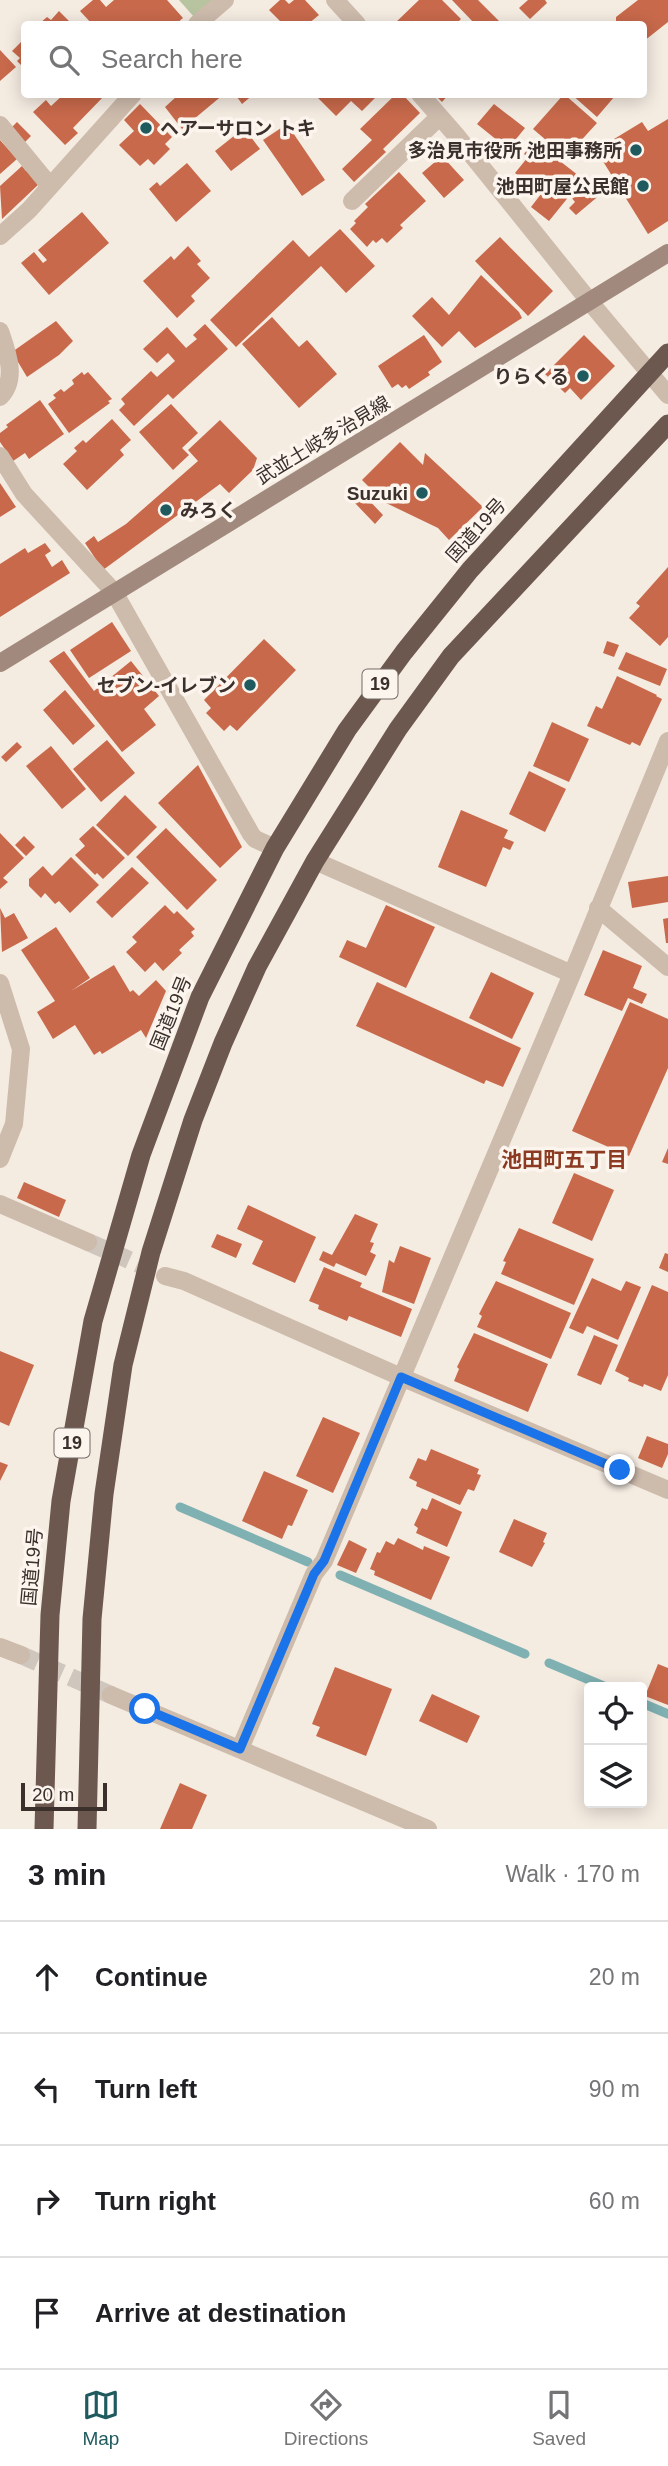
<!DOCTYPE html>
<meta charset="utf-8">
<style>
body{margin:0;font-family:Arial,"Noto Sans JP",sans-serif;background:#f6f6f6;color:#202124}
.controls{position:absolute;right:21px;bottom:21px;display:grid;overflow:hidden;border-radius:7px;box-shadow:0 4px 18px #0003}
.controls button{width:63px;height:63px;display:grid;place-items:center;padding:0;border:0;border-bottom:2px solid #e0e0e0;background:#fff;color:#202124;font:35px sans-serif}
.scale{position:absolute;left:21px;bottom:18px;width:86px;box-sizing:border-box;padding-left:7px;border:4px solid #3b302b;border-top:0;font-size:19px;line-height:24px;white-space:nowrap;color:#3b302b;-webkit-text-stroke:5px #fbf5ee;paint-order:stroke}
.stop{position:absolute;width:21px;height:21px;margin:-16px;border:5px solid #1a73e8;border-radius:50%;background:#fff}
.stop.end{background:#1a73e8;border-color:#fff;box-shadow:0 2px 7px #0008}
.list{margin:0;padding:0;list-style:none}
h2{display:flex;justify-content:space-between;align-items:center;height:91px;margin:0;padding:0 28px;font-size:30px}
h2 small{font-size:23px;font-weight:400;color:#757577}
.list li{display:grid;grid-template-columns:46px 1fr auto;gap:21px;align-items:center;box-sizing:border-box;height:112px;padding:0 28px;border-top:2px solid #e0e0e0}
.list b{display:block;font-size:26px;white-space:nowrap}
.list em{font-size:23px;font-style:normal;color:#757577}
.icon{flex:none;width:38px;height:38px;fill:none;stroke:currentColor;stroke-width:2;stroke-linecap:round;stroke-linejoin:round}
.map{position:relative;flex:none;width:668px;height:1829px;overflow:hidden}
.search{position:absolute;background:#fff;box-shadow:0 4px 18px #0003;left:21px;right:21px;top:21px;height:77px;display:flex;align-items:center;gap:18px;box-sizing:border-box;padding:0 24px;border-radius:7px;color:#757577;font-size:26px}
.sheet{height:539px;background:#fff}
nav{display:flex;justify-content:space-around;align-items:center;box-sizing:border-box;height:98px;border-top:2px solid #e0e0e0;background:#fff;font-size:19px;color:#757577}
nav a{display:grid;justify-items:center;gap:4px}
nav .on{color:#1f5a5e}
.map>svg:first-child{display:block}
.green{fill:#b8c4a0}
.lines{fill:none;stroke-linecap:round;stroke-linejoin:round}
.stream{stroke:#7fb0b2;stroke-width:9}
.building{fill:#c8694b}
.minor-tunnel{stroke:#cfc6bd;stroke-width:18;stroke-dasharray:18 9;stroke-linecap:butt}
.minor{stroke:#cdbbac;stroke-width:18}
.tertiary{stroke:#cdbbac;stroke-width:18}
.secondary{stroke:#a18a7d;stroke-width:18}
.trunk{stroke:#6c584f;stroke-width:19}
.route{stroke:#1a73e8;stroke-width:9}
.poi-dot{fill:#1f5a5e;stroke:#fbf5ee;stroke-width:2.5}
.labels{text-anchor:middle;dominant-baseline:central;stroke-width:7;stroke-linejoin:round;paint-order:stroke}
.shield{fill:#fbf5ee;stroke:#756b66;stroke-width:2}
.shield-label{font-size:18px;font-weight:bold;fill:#3b302b}
.poi-label{font-size:19px;font-weight:bold;fill:#3b302b;stroke:#fbf5ee;text-anchor:end}
.street-label{font-size:19px;fill:#3b302b;stroke:#fbf5ee}
.neighbourhood-label{font-size:21px;font-weight:bold;fill:#8c3b22;stroke:#fbf5ee}
</style>
<div class="map">
<svg width="668" height="1829" viewBox="0 0 668 1829">
<rect width="100%" height="100%" fill="#f4ebe1"/>
<!-- green -->
<path class="green" d="M179 0H212L194 17Z"/>
<g class="lines">
<!-- stream -->
<path class="stream" d="M180 1507 308 1562
M340 1575 525 1654
M549 1663 606 1687
M642 1703 668 1714"/>
</g>
<!-- building -->
<path class="building" d="M93 0H100L106 7 114 0H167L183 18 176 24H92L80 11Z
M280 0H285L289 4 294 0H305L319 15 308 24H283L269 10Z
M419 0H442L461 19 456 24H394Z
M452 0H478L502 24H475Z
M528 0H545L547 3 530 19 519 8Z
M638 0H668V22L644 41V24H618L616 21V17Z
M59 11 72 24H39L47 17 51 20Z
M24 39V68L17 61 20 58 12 51Z
M0 50 16 67 0 81Z
M64 94H106L73 128 78 133 65 145 33 112 46 100 51 106Z
M174 94H224L182 129 165 107 176 97Z
M235 94H254L242 104Z
M318 94H379L362 111 351 101 336 116 318 98Z
M396 94H402L420 113 383 149 386 152 354 182 342 169 372 140 360 129Z
M434 94H449L442 102Z
M564 94 597 123 566 157 533 129Z
M571 94H620L617 98 615 96 597 117Z
M140 104 172 137 165 144 170 149 154 165 148 159 140 166 119 145 134 131 124 120Z
M494 104 525 128 508 149 477 124Z
M668 119V221L648 234 596 150 642 122 648 131Z
M17 122 31 136 25 142 12 127Z
M287 124 325 180 302 196 263 140Z
M244 128 260 149 231 171 215 151Z
M0 140 17 159 0 174Z
M534 141 583 179 549 221 531 207 541 194 515 173 528 157 524 154Z
M442 156 464 180 444 198 422 173Z
M187 163 211 191 176 222 149 189 157 182 160 186Z
M22 166 26 171 28 169 40 183 2 219 0 186Z
M399 172 426 201 400 225 403 228 387 243 382 238 376 243 373 240 367 247 350 229 356 223 354 221 368 207 365 204Z
M596 175 608 188 576 215 569 208 575 202 571 197Z
M82 212 109 243 49 295 21 263 34 252 43 263 47 260 38 250Z
M340 229 375 266 346 293 321 266 236 347 210 320 293 240 309 257Z
M500 237 553 291 528 316 475 261Z
M188 246 201 261 197 264 210 278 191 296 195 301 177 318 143 281 171 256 174 260Z
M481 275 519 312 522 318 475 348 459 331 442 347 412 316 432 297 449 315Z
M272 317 299 347 307 340 337 374 299 408 242 344Z
M56 321 73 341 59 355 27 377 12 352Z
M205 324 228 349 173 399 168 394 134 426 119 410 125 404 121 399 151 371 157 377 175 361 168 353 157 363 143 349 167 327 186 348 197 339 193 335Z
M424 335 442 362 428 372 430 375 409 389 406 385 402 388 398 384 392 388 378 366Z
M584 335 615 366 581 400 570 388 565 393 545 374Z
M82 372 84 375 88 372 112 399 108 401 110 403 69 433 48 404 56 398 53 395 61 389 64 392 74 384 72 380Z
M40 400 64 434 29 459 25 453 13 461 0 442V433L8 427 6 425Z
M171 404 198 433 182 448 189 455 173 470 139 432Z
M112 419 131 440 120 450 124 455 87 490 63 464 77 451 74 448 83 440 86 443Z
M220 420 257 458 253 470 229 493 220 484 103 570 85 543 94 536 98 542 126 524 198 461 188 450Z
M400 442 423 465 425 453 483 507 449 540 438 528 384 502 362 480Z
M0 483 16 507 0 517Z
M363 494 383 515 375 524 354 502Z
M45 543 51 551 45 555 52 567 62 560 70 573 0 617V564L25 548 28 553Z
M668 567V637L660 646 629 618 640 606 636 603Z
M112 622 131 651 89 678 70 650Z
M264 639 296 670 237 731 230 725 224 731 206 713 211 708 204 700Z
M607 641 619 645 614 657 603 653Z
M64 651 94 691 131 661 159 696 144 709 156 725 122 752 49 661Z
M626 652 667 669 660 686 618 669Z
M617 676 657 695 656 696 662 699 640 746 632 742 630 745 587 726 596 706 602 709Z
M65 690 95 726 73 745 43 710Z
M552 722 589 739 569 782 533 766Z
M107 740 135 773 101 802 73 769Z
M17 742 22 747 6 762 1 757Z
M51 746 86 789 62 809 26 766Z
M198 765 242 847 220 868 158 803Z
M529 771 566 789 545 832 509 814Z
M125 795 157 827 128 856 96 825Z
M461 810 508 830 504 838 514 842 510 850 503 847 486 887 438 867Z
M93 826 125 858 103 879 97 873 95 875 75 855 85 846 79 839Z
M166 828 217 880 187 910 136 857Z
M0 833 24 858 3 878 8 882 0 889Z
M24 836 35 847 26 856 15 845Z
M71 857 99 885 70 913 59 901 55 904 45 893 41 898 29 886V879L43 866 52 876Z
M132 867 149 883 112 918 96 902Z
M668 876V902L632 908 628 882Z
M165 905 174 914 177 911 195 929 191 932 194 936 179 950 182 953 163 971 155 962 145 972 126 952 137 942 132 937Z
M386 905 435 927 406 988 339 957 347 940 366 948Z
M0 908 5 918 14 913 28 938 2 952Z
M668 918V943H666L663 919Z
M56 927 90 978 71 991 114 965 130 992 133 990 139 996 156 980 166 991 146 1038 141 1030 102 1054 100 1051 94 1055 75 1025 53 1039 37 1012 55 1001 21 950Z
M603 950 642 966 633 988 647 994 642 1004 628 998 622 1011 584 995Z
M491 972 534 993 512 1039 469 1018Z
M377 982 521 1048 503 1087 486 1080 484 1084 356 1026Z
M630 1002 668 1019V1068L629 1156 572 1131Z
M668 1148V1164L662 1162Z
M574 1173 614 1190 592 1241 552 1223Z
M24 1182 66 1200 59 1217 17 1198Z
M248 1205 316 1237 295 1283 252 1264 263 1241 237 1229Z
M355 1214 378 1224 370 1242 374 1243 370 1252 376 1255 366 1276 336 1263 334 1267 319 1260 323 1251 332 1255Z
M519 1228 594 1259 574 1305 501 1274 506 1262 503 1261Z
M217 1234 242 1244 236 1258 211 1247Z
M400 1246 431 1258 414 1304 382 1292 389 1260 394 1263Z
M665 1253 668 1254V1272L659 1268Z
M324 1267 362 1283 360 1287 412 1309 401 1337 349 1316 347 1321 318 1309 319 1305 309 1301Z
M592 1278 621 1291 626 1281 641 1287 618 1340 587 1326 583 1334 569 1328Z
M496 1281 571 1313 551 1359 477 1327 482 1316 479 1314Z
M652 1285 668 1292V1375L661 1391 644 1384 643 1387 628 1381 629 1378 615 1371Z
M474 1333 548 1364 528 1412 454 1381 459 1369 457 1367Z
M594 1335 618 1345 601 1385 577 1375Z
M0 1351 34 1365 9 1426 0 1422Z
M323 1417 360 1433 333 1493 296 1476Z
M647 1436 668 1444V1454L662 1468 638 1458Z
M431 1449 479 1469 477 1474 481 1475 474 1491 468 1489 460 1505 416 1486 417 1482 409 1478 418 1458 426 1461Z
M0 1462 8 1465 0 1481Z
M264 1471 308 1490 292 1526 288 1525 282 1539 242 1521Z
M432 1498 462 1512 447 1547 416 1533 418 1528 414 1525 422 1508 427 1510Z
M514 1519 547 1533 543 1542 545 1543 532 1567 499 1552Z
M398 1538 423 1550 424 1546 450 1557 431 1600 374 1575 375 1571 370 1569 377 1552 380 1553 386 1541 394 1545Z
M349 1540 367 1549 356 1573 337 1565Z
M658 1664 668 1668V1705L645 1696Z
M335 1667 392 1689 366 1756 316 1736 320 1727 312 1724Z
M432 1694 480 1716 467 1743 419 1721Z
M180 1783 207 1795 192 1829H160Z"/>
<g class="lines">
<!-- minor-tunnel -->
<path class="minor-tunnel" d="M88 1242 159 1273
M21 1655 111 1695"/>
<!-- minor -->
<path class="minor" d="M335 0 357 24
M197 24 225 0
M420 94 455 134 590 302
M0 125 50 186
M352 201 439 117
M0 236 29 210 133 94
M0 331C7 352 18 379 0 397
M0 456 24 494 114 592 251 834 255 839 275 848
M315 861 572 974
M598 908 668 967
M0 983 21 1049 14 1124 0 1159
M0 1204 88 1242
M165 1276 184 1281 401 1377 668 1490
M0 1647 21 1655
M111 1695 428 1829
M240 1749 314 1574 324 1561 572 974 668 741"/>
<!-- tertiary -->
<path class="tertiary" d="M590 302 668 395"/>
<!-- secondary -->
<path class="secondary" d="M0 663 668 253"/>
<!-- trunk -->
<path class="trunk" d="M44 1829 50 1615 61 1501 93 1321 141 1155 200 997 275 848 347 730 404 652 470 570 668 353
M87 1829 92 1619 104 1494 123 1365 151 1252 193 1120 223 1043 257 967 315 861 398 729 451 656 668 424"/>
</g>
<g class="lines">
<!-- route -->
<path class="route" d="M145 1709 240 1749 314 1574 324 1561 401 1377 620 1470"/>
</g>
<!-- markers -->
<g class="poi-dot">
<circle cx="146" cy="128" r="7"/>
<circle cx="636" cy="150" r="7"/>
<circle cx="643" cy="186" r="7"/>
<circle cx="583" cy="376" r="7"/>
<circle cx="422" cy="493" r="7"/>
<circle cx="166" cy="510" r="7"/>
<circle cx="250" cy="685" r="7"/>
</g>
<g class="labels">
<!-- shield labels -->
<g class="shield">
<rect x="362.5" y="669.5" width="35" height="29" rx="5"/>
<rect x="54.5" y="1428.5" width="35" height="29" rx="5"/>
</g>
<g class="shield-label">
<text x="380" y="684">19</text>
<text x="72" y="1443">19</text>
</g>
<!-- poi labels -->
<g class="poi-label">
<text x="160" y="128" text-anchor="start">ヘアーサロン トキ</text>
<text x="622" y="150">多治見市役所 池田事務所</text>
<text x="629" y="186">池田町屋公民館</text>
<text x="569" y="376">りらくる</text>
<text x="408" y="493">Suzuki</text>
<text x="180" y="510" text-anchor="start">みろく</text>
<text x="236" y="685">セブン-イレブン</text>
</g>
<!-- street labels -->
<g class="street-label">
<text transform="translate(323 440) rotate(-31)">武並土岐多治見線</text>
<text transform="translate(476 530) rotate(-48)">国道19号</text>
<text transform="translate(171 1013) rotate(-68)">国道19号</text>
<text transform="translate(32 1567) rotate(-85)">国道19号</text>
</g>
<!-- neighbourhood labels -->
<g class="neighbourhood-label">
<text x="564" y="1159">池田町五丁目</text>
</g>
</g>
</svg>
<div class="controls">
<button><svg class="icon" aria-label="locate" viewBox="0 0 24 24"><circle cx="12" cy="12" r="6"/><path d="M12 2v4M12 18v4M2 12h4M18 12h4"/></svg></button>
<button><svg class="icon" aria-label="layers" viewBox="0 0 24 24"><path d="M12 4l9 5-9 5-9-5zM3 14l9 5 9-5"/></svg></button>
</div>
<div class="scale">20 m</div>
<div class="stop" style="left:145px;top:1709px"></div>
<div class="stop end" style="left:620px;top:1470px"></div>
<div class="search"><svg class="icon" aria-label="search" viewBox="0 0 24 24"><circle cx="10" cy="10" r="6"/><path d="M15 15l6 6"/></svg>Search here</div>
</div>
<section class="sheet">
<h2>3 min<small>Walk · 170 m</small></h2>
<ul class="list">
<li><svg class="icon" aria-label="ahead" viewBox="0 0 24 24"><path d="M12 20V5M6 11l6-6 6 6"/></svg><div><b>Continue</b></div><em>20 m</em></li>
<li><svg class="icon" aria-label="left" viewBox="0 0 24 24"><path d="M17 20v-9H6M10 6l-5 5 5 5"/></svg><div><b>Turn left</b></div><em>90 m</em></li>
<li><svg class="icon" aria-label="right" viewBox="0 0 24 24"><path d="M7 20v-9h11M14 6l5 5-5 5"/></svg><div><b>Turn right</b></div><em>60 m</em></li>
<li><svg class="icon" aria-label="arrive" viewBox="0 0 24 24"><path d="M6 21V4h12l-3 4 3 4H6"/></svg><div><b>Arrive at destination</b></div></li>
</ul>
</section>
<nav>
<a class="on"><svg class="icon" aria-label="map" viewBox="0 0 24 24"><path d="M3 6l6-2 6 2 6-2v14l-6 2-6-2-6 2zM9 4v14M15 6v14"/></svg>Map</a>
<a><svg class="icon" aria-label="directions" viewBox="0 0 24 24"><path d="M12 3l9 9-9 9-9-9zM9 14v-3h6M13 9l2 2-2 2"/></svg>Directions</a>
<a><svg class="icon" aria-label="saved" viewBox="0 0 24 24"><path d="M7 4h10v16l-5-4-5 4z"/></svg>Saved</a>
</nav>
